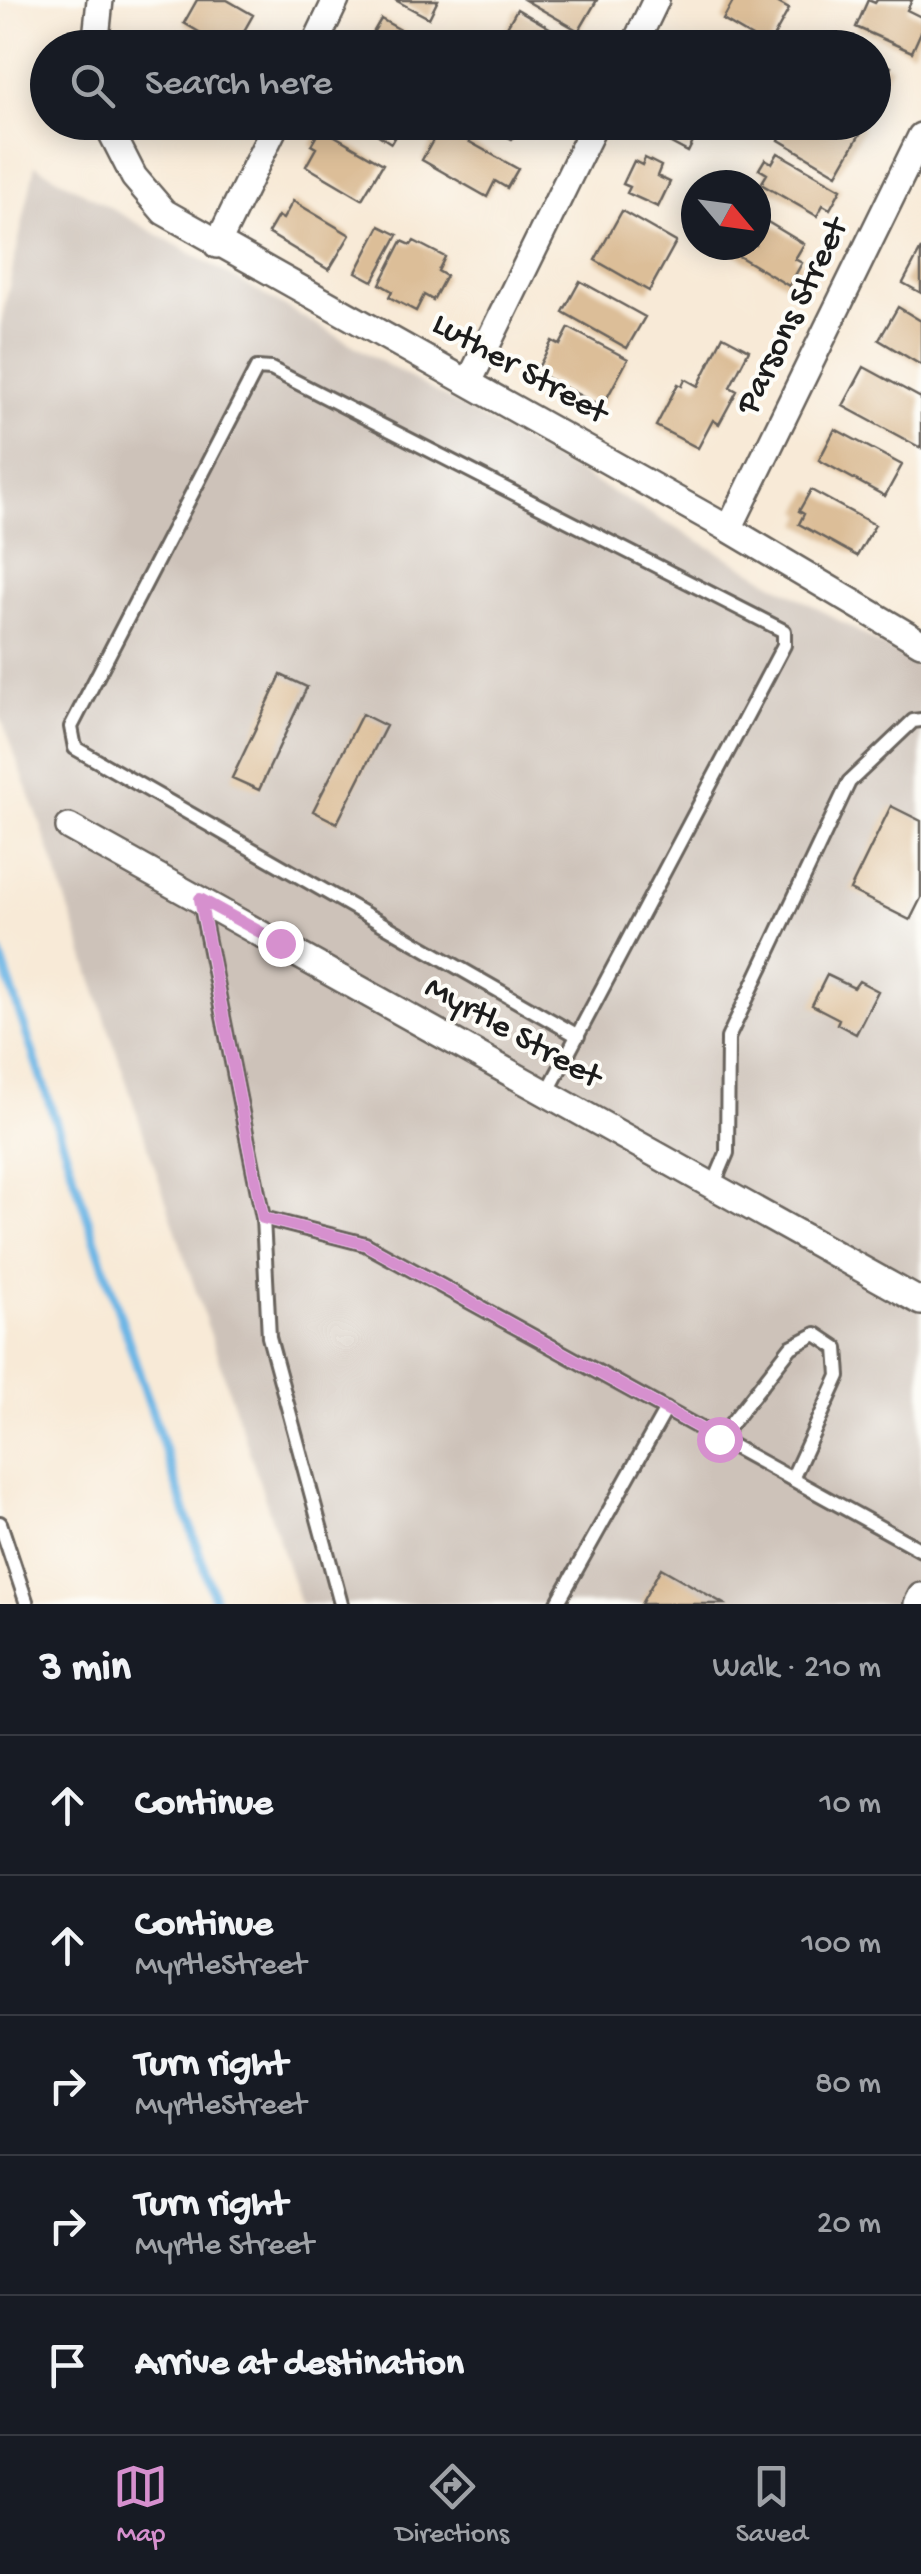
<!DOCTYPE html>
<meta charset="utf-8">
<style>
body{margin:0;font-family:"Gochi Hand",sans-serif;background:#242831;color:#f1f3f6}
.compass{position:absolute;left:681px;top:170px;width:90px;height:90px;border-radius:50%;background:#171b24;box-shadow:0 5px 25px #0003;rotate:119deg}
.stop{position:absolute;width:30px;height:30px;margin:-22px;border:8px solid #d690ce;border-radius:50%;background:#fff}
.stop.end{background:#d690ce;border-color:#fff;box-shadow:0 2px 10px #0008}
.list{margin:0;padding:0;list-style:none}
h2{display:flex;justify-content:space-between;align-items:center;height:130px;margin:0;padding:0 40px;font-size:42px}
h2 small{font-size:32px;font-weight:400;color:#9ea1a6}
.list li{display:grid;grid-template-columns:65px 1fr auto;gap:30px;align-items:center;box-sizing:border-box;height:140px;padding:0 40px;border-top:2px solid #363941}
.list b{display:block;font-size:38px;white-space:nowrap}
.list p{margin:0;font-size:32px;white-space:nowrap;color:#9ea1a6}
.list em{font-size:32px;font-style:normal;color:#9ea1a6}
.icon{flex:none;width:55px;height:55px;fill:none;stroke:currentColor;stroke-width:2;stroke-linecap:round;stroke-linejoin:round}
.map{position:relative;flex:none;width:921px;height:1604px;overflow:hidden}
.search{position:absolute;background:#171b24;box-shadow:0 5px 25px #0003;left:30px;right:30px;top:30px;height:110px;display:flex;align-items:center;gap:25px;box-sizing:border-box;padding:0 35px;border-radius:55px;color:#9ea1a6;font-size:38px}
.sheet{height:830px;background:#171b24}
nav{display:flex;justify-content:space-around;align-items:center;box-sizing:border-box;height:140px;border-top:2px solid #363941;background:#171b24;font-size:28px;color:#9ea1a6}
nav a{display:grid;justify-items:center;gap:5px}
nav .on{color:#d690ce}
.map>svg:first-child{display:block}
.industrial{fill:#cdc2b9}
.lines{fill:none;stroke-linecap:round;stroke-linejoin:round}
.stream{stroke:#6db6e5;stroke-width:9}
.building{fill:#dcbe98}
.service-casing{stroke:#69645d;stroke-width:18}
.minor-casing{stroke:#69645d;stroke-width:30}
.service{stroke:#fff;stroke-width:12}
.minor{stroke:#fff;stroke-width:25}
.route{stroke:#d690ce;stroke-width:12}
.labels{text-anchor:middle;dominant-baseline:central;stroke-width:8;stroke-linejoin:round;paint-order:stroke}
.street-label{font-size:35px;fill:#1c1c1c;stroke:#fdfcf7}
</style>
<div class="map">
<svg width="921" height="1604" viewBox="0 0 921 1604">
<rect width="100%" height="100%" fill="#fdfcf7"/>
<filter id="ink" filterUnits="userSpaceOnUse"><feTurbulence type="fractalNoise" baseFrequency=".01" numOctaves="2"/><feDisplacementMap in="SourceGraphic" scale="20" xChannelSelector="R" yChannelSelector="G"/><feConvolveMatrix kernelMatrix="1 2 1 2 8 2 1 2 1" color-interpolation-filters="sRGB"/></filter>
<filter id="wash" filterUnits="userSpaceOnUse"><feTurbulence type="fractalNoise" baseFrequency=".0048" numOctaves="4" result="noise"/><feDisplacementMap in="SourceGraphic" scale="40" xChannelSelector="R" yChannelSelector="G"/><feGaussianBlur stdDeviation="2.25" result="paint"/><feColorMatrix in="noise" values="0 0 0 0 0 0 0 0 0 0 0 0 0 0 0 0 0 1.4 0 .05"/><feComposite in="paint" operator="in"/></filter>
<g filter="url(#wash)">
<rect width="100%" height="100%" fill="#f8ead7"/>
<!-- industrial -->
<path class="industrial" d="M35 165 921 667V1604H300L41 825 0 715V328Z"/>
<g class="lines">
<!-- stream -->
<path class="stream" d="M0 954 216 1604"/>
</g>
<g id="blocks">
<!-- building -->
<path class="building" d="M197 0H227L253 15 244 31 250 34 243 48H226L184 23Z
M395 0H438L429 18Z
M525 0H597L579 31Z
M734 0H773L789 9 769 45 774 48H746L752 37 723 20Z
M868 0 875 3 877 0H912L907 10 921 17V32L912 52 856 27Z
M517 9 565 37 559 48H495Z
M381 19 422 42 418 48H374L367 43Z
M836 35 858 48H829Z
M874 57 891 67 874 98Z
M358 122H403L391 143Z
M478 122H520L512 139Z
M659 122H703L688 152 654 134Z
M789 122H856L864 127 837 174 779 140Z
M441 126 518 169 507 188 495 181 487 197 422 160Z
M321 128 383 164 362 199 306 166 316 148 311 145Z
M778 153 841 189 830 209 823 205 817 216 761 184 767 174 759 169 765 159 772 163Z
M645 158 661 166 657 176 670 182 658 207 627 193 630 187 623 184 634 161 642 165Z
M293 201 350 235 329 270 268 233 278 216 283 219Z
M622 211 676 242 649 291 595 260Z
M756 215 804 244 795 259 802 263 789 286 732 252 736 245H756Z
M380 226 398 235 373 281 356 272Z
M402 241 411 245 414 241 445 257 438 271 446 276 433 300 424 295 416 311 389 297 392 291 380 284Z
M921 249V293L903 283Z
M580 281 645 317 627 348 563 312Z
M898 307 921 321V365L879 340Z
M569 328 628 359 602 407 536 372 552 341 560 345Z
M723 336 749 350 730 387 737 391 719 424 713 420 698 448 656 426 678 384 682 386 685 379 698 386Z
M864 367 921 398V448L843 406Z
M835 429 902 465 885 496 819 460Z
M811 490 875 525 857 556 799 524 804 514 799 511Z
M281 675 307 687 259 790 232 778Z
M362 714 386 726 337 823 313 811Z
M891 806 921 821V898L910 920 850 890Z
M827 975 854 988 859 981 878 991 856 1034 837 1024 839 1019 812 1005Z
M661 1568 724 1604H641Z"/>
</g>
</g>
<g filter="url(#ink)">
<use href="#blocks" fill-opacity="0" stroke="#69645d" stroke-width="2.5"/>
<g class="lines">
<defs>
<path id="service" d="M200 901 263 1218 269 1337 341 1604
M547 1093 784 645V631L271 369 257 368 71 727 75 748 578 1036
M713 1186 727 1153 728 1038 849 782 913 721 921 720
M263 1218 365 1244 921 1550
M719 1439 791 1347 816 1334 837 1348 839 1376 792 1479
M0 1523 27 1604
M557 1604 666 1409"/>
<path id="minor" d="M95 48 100 0
M313 48 336 0
M633 48 656 0
M106 122 134 177 164 212 729 529 921 643
M217 245 277 122
M469 382 596 122
M729 529 921 136
M69 827 921 1302
M917 1604 921 1596"/>
</defs>
<!-- service casing -->
<use href="#service" class="service-casing"/>
<!-- minor casing -->
<use href="#minor" class="minor-casing"/>
<!-- service -->
<use href="#service" class="service"/>
<!-- minor -->
<use href="#minor" class="minor"/>
</g>
</g>
<g class="lines" filter="url(#ink)">
<!-- route -->
<path class="route" d="M280 943 200 899 263 1218 365 1244 719 1439"/>
</g>
<g class="labels">
<!-- street labels -->
<g class="street-label">
<text transform="translate(794 317) rotate(-64)">Parsons Street</text>
<text transform="translate(519 370) rotate(29)">Luther Street</text>
<text transform="translate(512 1034) rotate(29)">Myrtle Street</text>
</g>
</g>
</svg>
<svg class="compass" viewBox="-18 -18 36 36"><path d="M0-13l5 13h-10z" fill="#e53935"/><path d="M0 13l5-13h-10z" fill="#9ea1a6"/></svg>
<div class="stop" style="left:719px;top:1439px"></div>
<div class="stop end" style="left:280px;top:943px"></div>
<div class="search"><svg class="icon" aria-label="search" viewBox="0 0 24 24"><circle cx="10" cy="10" r="6"/><path d="M15 15l6 6"/></svg>Search here</div>
</div>
<section class="sheet">
<h2>3 min<small>Walk · 210 m</small></h2>
<ul class="list">
<li><svg class="icon" aria-label="ahead" viewBox="0 0 24 24"><path d="M12 20V5M6 11l6-6 6 6"/></svg><div><b>Continue</b></div><em>10 m</em></li>
<li><svg class="icon" aria-label="ahead" viewBox="0 0 24 24"><path d="M12 20V5M6 11l6-6 6 6"/></svg><div><b>Continue</b><p>MyrtleStreet</p></div><em>100 m</em></li>
<li><svg class="icon" aria-label="right" viewBox="0 0 24 24"><path d="M7 20v-9h11M14 6l5 5-5 5"/></svg><div><b>Turn right</b><p>MyrtleStreet</p></div><em>80 m</em></li>
<li><svg class="icon" aria-label="right" viewBox="0 0 24 24"><path d="M7 20v-9h11M14 6l5 5-5 5"/></svg><div><b>Turn right</b><p>Myrtle Street</p></div><em>20 m</em></li>
<li><svg class="icon" aria-label="arrive" viewBox="0 0 24 24"><path d="M6 21V4h12l-3 4 3 4H6"/></svg><div><b>Arrive at destination</b></div></li>
</ul>
</section>
<nav>
<a class="on"><svg class="icon" aria-label="map" viewBox="0 0 24 24"><path d="M3 6l6-2 6 2 6-2v14l-6 2-6-2-6 2zM9 4v14M15 6v14"/></svg>Map</a>
<a><svg class="icon" aria-label="directions" viewBox="0 0 24 24"><path d="M12 3l9 9-9 9-9-9zM9 14v-3h6M13 9l2 2-2 2"/></svg>Directions</a>
<a><svg class="icon" aria-label="saved" viewBox="0 0 24 24"><path d="M7 4h10v16l-5-4-5 4z"/></svg>Saved</a>
</nav>
